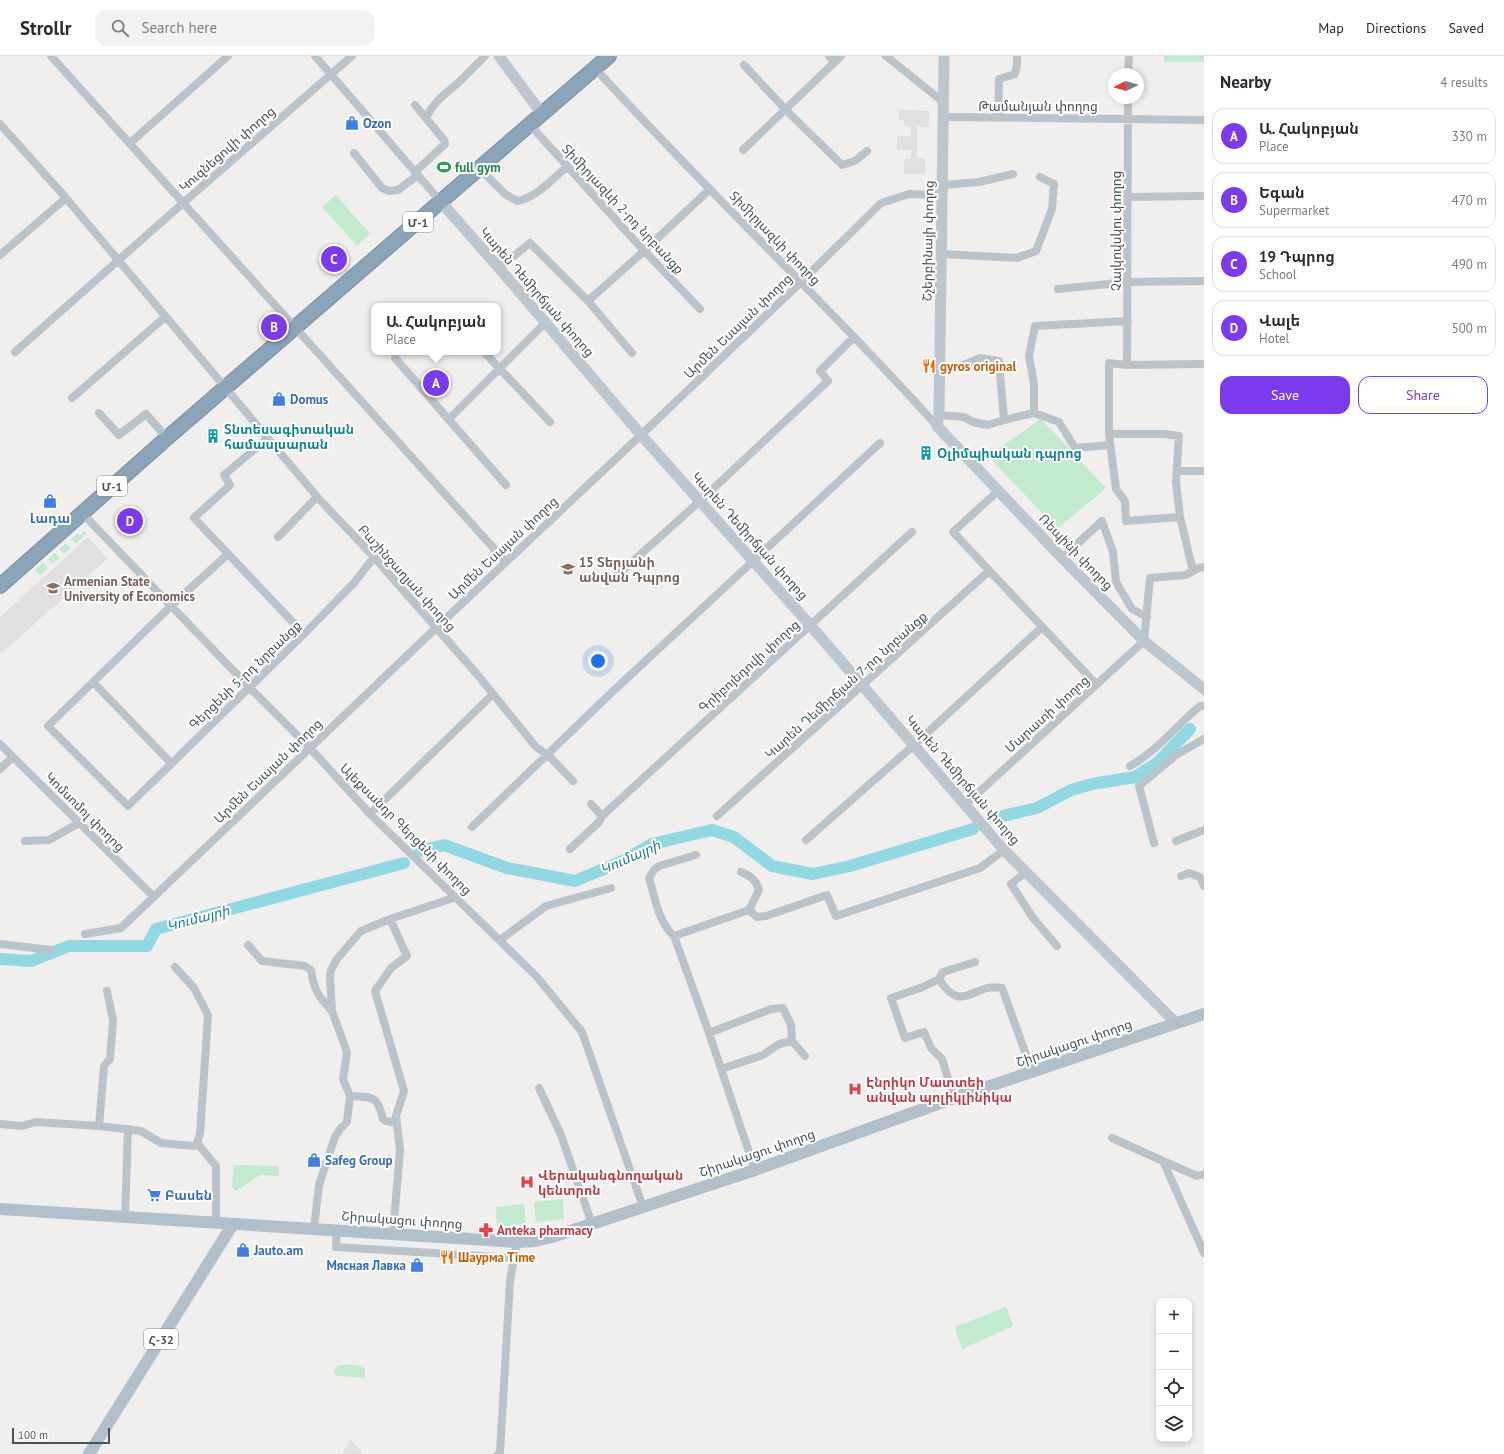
<!DOCTYPE html>
<meta charset="utf-8">
<style>
body{margin:0;font-family:"PT Sans","Noto Sans Armenian",sans-serif;background:#f2f2f3;color:#2b2b33}
.controls{position:absolute;right:12px;bottom:12px;display:grid;overflow:hidden;border-radius:8px;box-shadow:0 2px 6px #0003}
.controls button{width:36px;height:36px;display:grid;place-items:center;padding:0;border:0;border-bottom:1px solid #e1e1e2;background:#fff;color:#2b2b33;font:20px sans-serif}
.compass{position:absolute;left:1108px;top:12px;width:36px;height:36px;border-radius:50%;background:#fff;box-shadow:0 2px 6px #0003;rotate:265deg}
.scale{position:absolute;left:12px;bottom:10px;width:98px;box-sizing:border-box;padding-left:4px;border:2px solid #48535a;border-top:0;font-size:11px;line-height:14px;white-space:nowrap;color:#48535a;-webkit-text-stroke:3px #fff;paint-order:stroke}
.you{position:absolute;left:598px;top:605px;width:14px;height:14px;margin:-10px;border:3px solid #fff;border-radius:50%;background:#1a73e8;box-shadow:0 0 0 6px #1a73e833}
.badge{display:grid;place-items:center;width:26px;height:26px;border-radius:50%;background:#7c3aed;color:#fff;font-size:13px;font-weight:700}
.pin{position:absolute;translate:-50% -50%;border:2px solid #fff;box-shadow:0 1px 4px #0006}
.popup{position:absolute;left:371px;top:247px;width:130px;height:52px;box-sizing:border-box;display:grid;place-content:center;border-radius:8px;background:#fff;filter:drop-shadow(0 1px 3px #0005);font-size:13px;white-space:nowrap;color:#7c7c81}
.popup b{font-size:15px;color:#2b2b33}
.popup::after{content:'';position:absolute;left:50%;top:100%;margin-left:-8px;border:8px solid transparent;border-top-color:#fff}
.list{margin:0;padding:0;list-style:none}
h2{display:flex;justify-content:space-between;align-items:center;height:52px;margin:0;padding:0 16px;font-size:17px}
h2 small{font-size:13px;font-weight:400;color:#7c7c81}
.list li{display:grid;grid-template-columns:26px 1fr auto;gap:12px;align-items:center;box-sizing:border-box;height:56px;margin:0 8px 8px;padding:0 8px;border:1px solid #e1e1e2;border-radius:12px}
.list b{display:block;font-size:15px;white-space:nowrap}
.list p{margin:0;font-size:13px;white-space:nowrap;color:#7c7c81}
.list em{font-size:13px;font-style:normal;color:#7c7c81}
.actions{display:flex;gap:8px;padding:12px 16px}
.actions a{flex:1;padding:9px 0;border:1px solid #7c3aed;border-radius:12px;text-align:center;font-size:14px;color:#7c3aed}
.actions .main{background:#7c3aed;color:#fff}
.icon{flex:none;width:22px;height:22px;fill:none;stroke:currentColor;stroke-width:2;stroke-linecap:round;stroke-linejoin:round}
.map{position:relative;flex:none;width:1204px;height:1398px;overflow:hidden}
header{display:flex;align-items:center;gap:24px;box-sizing:border-box;height:56px;padding:0 20px;background:#fff;border-bottom:1px solid #e1e1e2}
header strong{font-size:19px}
nav{display:flex;gap:22px;margin-inline-start:auto;font-size:14px}
.search{width:280px;height:36px;background:#f2f2f3;display:flex;align-items:center;gap:10px;box-sizing:border-box;padding:0 14px;border-radius:12px;color:#7c7c81;font-size:15px}
main{display:flex}
aside{flex:1;background:#fff}
.map>svg:first-child{display:block}
.education{fill:#e1dfe0}
.green{fill:#c1eace}
.lines{fill:none;stroke-linecap:round;stroke-linejoin:round}
.river{stroke:#92d8e2;stroke-width:12}
.highway-casing{stroke:#768fa4;stroke-width:16}
.street{stroke:#bbc3ca;stroke-width:8}
.secondary{stroke:#bcc6ce;stroke-width:11}
.primary{stroke:#b1bfca;stroke-width:12}
.highway{stroke:#8ba4b8;stroke-width:14}
.labels{text-anchor:middle;dominant-baseline:central;stroke-width:4;stroke-linejoin:round;paint-order:stroke}
.shield{fill:#fff;stroke:#7f878c;stroke-width:1}
.shield-label{font-size:12px;font-weight:bold;fill:#48535a}
.street-label{font-size:13px;fill:#48535a;stroke:#fff}
.shop-label{font-size:13px;font-weight:bold;fill:#366cbe;stroke:#fff;text-anchor:start}
.leisure-label{font-size:13px;font-weight:bold;fill:#27864d;stroke:#fff;text-anchor:start}
.food-label{font-size:13px;font-weight:bold;fill:#c56008;stroke:#fff;text-anchor:start}
.culture-label{font-size:13px;font-weight:bold;fill:#0d838f;stroke:#fff;text-anchor:start}
.education-label{font-size:13px;font-weight:bold;fill:#785e54;stroke:#fff;text-anchor:start}
.health-label{font-size:13px;font-weight:bold;fill:#be3a42;stroke:#fff;text-anchor:start}
.water-label{font-size:14px;font-style:italic;fill:#1a7d8c;stroke:#fff}
</style>
<header>
<strong>Strollr</strong>
<div class="search"><svg class="icon" aria-label="search" viewBox="0 0 24 24"><circle cx="10" cy="10" r="6"/><path d="M15 15l6 6"/></svg>Search here</div>
<nav><a>Map</a><a>Directions</a><a>Saved</a></nav>
</header>
<main>
<div class="map">
<svg width="1204" height="1398" viewBox="0 0 1204 1398">
<rect width="100%" height="100%" fill="#f1eeee"/>
<!-- education -->
<path class="education" d="M899 54 929 55V71H917V103H925V118H904V103H911V94H897V80H911V71L904 70V64H899Z
M88 481 107 503 2 597 0 595V561Z
M351 1383 363 1398H342Z"/>
<!-- green -->
<path class="green" d="M1164 0H1204V6H1164Z
M336 139 370 178 357 190 322 151Z
M1041 363 1106 432 1057 473 988 400Z
M85 475 87 477 76 488 71 483 78 477 80 479Z
M66 487 71 492 64 498 59 493Z
M55 497 59 502 52 508 48 503Z
M43 507 48 512 40 519 35 514Z
M234 1109 278 1110 279 1112V1120L260 1119 236 1135 232 1131Z
M563 1143 564 1163 536 1166 534 1146Z
M524 1148 526 1168 497 1171 496 1151Z
M1006 1251 1013 1270 962 1293 955 1271Z
M338 1309H357L365 1313V1322L338 1320 333 1316Z"/>
<g class="lines">
<!-- river -->
<path class="river" d="M994 762 1037 752 1071 734 1092 728 1135 721 1157 707 1190 673
M420 795 444 789 507 812 575 825 625 804 652 788 712 774 734 781 772 810 813 818 850 810 973 773
M0 903 31 905 69 890H147L156 873 404 807"/>
<defs>
<path id="highway" d="M0 530 167 382 609 0"/>
</defs>
<!-- highway casing -->
<use href="#highway" class="highway-casing"/>
<!-- street -->
<path class="street" d="M51 0C204 168 355 337 506 506
M315 0 441 146
M829 0 835 6
M886 0 943 46
M744 9 785 53 842 109 855 105 867 95
M595 12C706 135 827 247 937 370
M1128 18 1129 0
M943 61 1204 64
M426 62C434 45 444 39 458 27 467 18 476 9 485 0
M998 62 999 23 1015 18 1017 9V0
M0 68 66 142 319 443 374 501 476 617 536 691 548 699 573 725
M530 69 635 185 700 253
M130 87 228 0
M743 94 841 0
M354 97 382 132 389 135 398 134 418 119
M480 113 505 138 517 145C536 142 552 123 567 111
M415 116 445 88 444 84 415 49
M943 129 979 126 1013 118
M1128 141 1204 140
M942 198 1017 202 1036 195 1052 153 1054 128 1040 121
M0 199 66 142
M499 212 530 187 588 245 632 297
M1058 233 1128 226 1204 225
M588 245 644 195 710 133
M15 296 183 147 352 0
M484 296 550 366
M395 302 506 429
M1127 309 1128 42
M72 342 165 261
M99 357 119 379 146 358 167 382
M1034 357 1059 366 1075 392 1110 389
M939 359 964 361 973 366 988 369 1004 364 999 305 980 302 961 310H940
M449 363 545 267
M1004 364 1034 357V328L1029 300 1035 270 1128 265
M1109 378 1116 433 1125 445 1126 465 1180 461
M268 382 224 419 230 429 194 462 304 578
M1177 415H1204
M998 435 953 476 1096 628
M82 457 250 632 310 692 370 758 537 921 582 976 643 1151
M278 481 317 441
M228 498 172 549 48 670 128 750 304 578 354 527 374 501
M1062 502 1102 465 1113 496 1116 526 1132 553 1147 561
M1193 515 1180 461 1176 426 1179 380 1165 378H1109V307L1127 309 1204 308
M612 524 700 445 828 325 820 315 854 281
M93 626 171 707
M0 688 154 841
M1130 710C1157 695 1177 669 1200 650H1204
M0 713 13 701
M591 748 602 760
M966 748 1144 585 1150 522 1186 519 1198 512 1204 511
M370 758 493 638
M717 760 989 515
M472 771 610 638 880 387
M806 784 914 689 1042 571
M25 785 49 784 79 767
M1176 785 1204 774
M1154 787 1139 730 1176 699 1204 683
M570 793 599 766 602 760 912 476
M741 816C751 820 756 824 759 834L749 854
M1026 816 1011 828 1033 862 1057 890
M1181 820 1189 817 1200 821 1204 830
M390 863 407 900 391 912 375 935 404 1035 396 1060 400 1094 393 1178
M85 878 121 872 436 572 641 379 801 226 881 147 909 138 942 139
M674 880C658 866 655 841 649 822L654 814 659 810 696 799
M500 884 546 850 611 832
M0 888 51 894
M248 889 262 905 305 910 311 914C314 934 318 940 332 955
M939 923 943 916 975 906
M709 977 771 953 783 952 791 969 792 985 805 1000
M721 1013 763 999 779 988 792 985
M539 1032 561 1079 592 1168
M350 1040C373 1042 377 1038 383 1063L386 1065 397 1067
M954 1042 942 1003 931 992 924 976 905 982 891 942 923 931 939 923C962 960 973 926 1002 932L1032 1015
M0 1068 22 1070 36 1066 99 1070 141 1075 161 1087 194 1090 197 1087 200 1078 208 959 194 932 175 911
M99 1070 104 1010 110 1003 113 964 107 935
M1112 1082 1163 1105 1204 1197
M197 1087 216 1110V1167
M1163 1105 1197 1120 1204 1118
M755 1114 709 977 674 880 749 854 757 861 766 860 827 839 836 860 980 812 1004 794
M125 1160 128 1073
M314 1172 319 1129 335 1081 340 1073 347 1066 350 1040 343 1023 347 996 332 955 330 921 331 914 337 903 361 875 390 863 456 841
M337 1174 336 1191 513 1202
M498 1398 500 1396 510 1225 517 1186"/>
<!-- secondary -->
<path class="secondary" d="M499 0 542 58
M944 0 939 359 937 370 1062 502 1144 585 1204 633
M441 146 499 212 641 379 811 570 1004 794 1176 967"/>
<!-- primary -->
<path class="primary" d="M0 1153 517 1186 535 1185 552 1181 755 1114 954 1042 1204 958
M89 1398 233 1168"/>
<!-- highway -->
<use href="#highway" class="highway"/>
</g>
<!-- icons -->
<defs>
<symbol id="shop-bare" viewBox="-9 -9 18 18"><path d="M-5-2.5h2.3a2.7 3.5 0 0 1 5.4 0H5L5.5 6h-11ZM-1.5-2.5h3a1.5 2.3 0 0 0-3 0Z" fill="#3f7fe0" stroke="#fff" stroke-width="2.5" paint-order="stroke"/></symbol>
<symbol id="stadium-bare" viewBox="-9 -9 18 18"><path d="M0-5a6.5 5 0 1 0 0 10a6.5 5 0 1 0 0-10ZM-3.5-1.8h7v3.6h-7Z" fill="#2e9e5b" stroke="#fff" stroke-width="2.5" paint-order="stroke"/></symbol>
<symbol id="restaurant-bare" viewBox="-9 -9 18 18"><path d="M-5-6h1v4h1v-4h1v4h1v-4h1v5L-1.5 .5V6h-2V.5L-5-1ZM5-6V6H3V1.5H1.5Q1.5-4 5-6Z" fill="#e8710a" stroke="#fff" stroke-width="2.5" paint-order="stroke"/></symbol>
<symbol id="building-bare" viewBox="-9 -9 18 18"><path d="M-4-6H4V6H1V3H-1V6H-4ZM-2.5-4.3h1.7v1.8h-1.7ZM.8-4.3h1.7v1.8H.8ZM-2.5-1h1.7V.8h-1.7ZM.8-1h1.7V.8H.8Z" fill="#0f9aa8" stroke="#fff" stroke-width="2.5" paint-order="stroke"/></symbol>
<symbol id="school-bare" viewBox="-9 -9 18 18"><path d="M0-5L7-2L0 1L-7-2ZM-4 1L0 2.5L4 1V4Q0 6-4 4Z" fill="#8d6e63" stroke="#fff" stroke-width="2.5" paint-order="stroke"/></symbol>
<symbol id="university-bare" viewBox="-9 -9 18 18"><path d="M0-5L7-2L0 1L-7-2ZM-4 1L0 2.5L4 1V4Q0 6-4 4Z" fill="#8d6e63" stroke="#fff" stroke-width="2.5" paint-order="stroke"/></symbol>
<symbol id="hospital-bare" viewBox="-9 -9 18 18"><path d="M-5-5h3v3.5h4V-5h3V5h-3V1.5h-4V5h-3Z" fill="#e0444e" stroke="#fff" stroke-width="2.5" paint-order="stroke"/></symbol>
<symbol id="supermarket-bare" viewBox="-9 -9 18 18"><path d="M-6-5.5h2.5l.6 2H6L4.5 2H-2.5L-4.4-4H-6ZM-1.5 3.2a1.3 1.3 0 1 0 .1 0ZM3 3.2a1.3 1.3 0 1 0 .1 0Z" fill="#3f7fe0" stroke="#fff" stroke-width="2.5" paint-order="stroke"/></symbol>
<symbol id="pharmacy-bare" viewBox="-9 -9 18 18"><path d="M-2-6h4v4h4v4h-4v4h-4v-4h-4v-4h4Z" fill="#e0444e" stroke="#fff" stroke-width="2.5" paint-order="stroke"/></symbol>
</defs>
<g fill-rule="evenodd">
<use href="#shop-bare" x="342" y="57" width="20" height="20"/>
<use href="#stadium-bare" x="434" y="101" width="20" height="20"/>
<use href="#restaurant-bare" x="919" y="300" width="20" height="20"/>
<use href="#shop-bare" x="269" y="333" width="20" height="20"/>
<use href="#building-bare" x="203" y="370" width="20" height="20"/>
<use href="#building-bare" x="916" y="387" width="20" height="20"/>
<use href="#shop-bare" x="40" y="435" width="20" height="20"/>
<use href="#school-bare" x="558" y="503" width="20" height="20"/>
<use href="#university-bare" x="43" y="522" width="20" height="20"/>
<use href="#hospital-bare" x="845" y="1023" width="20" height="20"/>
<use href="#shop-bare" x="304" y="1094" width="20" height="20"/>
<use href="#hospital-bare" x="517" y="1116" width="20" height="20"/>
<use href="#supermarket-bare" x="144" y="1129" width="20" height="20"/>
<use href="#pharmacy-bare" x="476" y="1164" width="20" height="20"/>
<use href="#shop-bare" x="233" y="1184" width="20" height="20"/>
<use href="#restaurant-bare" x="437" y="1191" width="20" height="20"/>
<use href="#shop-bare" x="407" y="1199" width="20" height="20"/>
</g>
<g class="labels">
<!-- shield labels -->
<g class="shield">
<rect x="403" y="156" width="30" height="20" rx="3"/>
<rect x="97" y="420" width="30" height="20" rx="3"/>
<rect x="144" y="1273" width="34" height="20" rx="3"/>
</g>
<g class="shield-label">
<text x="418" y="166">Մ-1</text>
<text x="112" y="430">Մ-1</text>
<text x="161" y="1283">Հ-32</text>
</g>
<!-- street labels -->
<g class="street-label">
<text x="1038" y="50">Թամանյան փողոց</text>
<text transform="translate(227 93) rotate(-41)">Կուզնեցովի փողոց</text>
<text transform="translate(623 153) rotate(47)">Տիմիրյազևի 2-րդ նրբանցք</text>
<text transform="translate(1116 175) rotate(-90)">Չայկովսկու փողոց</text>
<text transform="translate(775 182) rotate(46)">Տիմիրյազևի փողոց</text>
<text transform="translate(928 185) rotate(-89)">Շչերբինայի փողոց</text>
<text transform="translate(537 236) rotate(49)">Կարեն Դեմիրճյան փողոց</text>
<text transform="translate(738 270) rotate(-44)">Արմեն Եսայան փողոց</text>
<text transform="translate(750 480) rotate(48)">Կարեն Դեմիրճյան փողոց</text>
<text transform="translate(503 492) rotate(-43)">Արմեն Եսայան փողոց</text>
<text transform="translate(1076 496) rotate(46)">Ռեպինի փողոց</text>
<text transform="translate(407 522) rotate(48)">Բաշինջաղյան փողոց</text>
<text transform="translate(749 610) rotate(-42)">Գրիբոյեդովի փողոց</text>
<text transform="translate(245 619) rotate(-44)">Գերցենի 5-րդ նրբանցք</text>
<text transform="translate(846 629) rotate(-42)">Կարեն Դեմիրճյան 7-րդ նրբանցք</text>
<text transform="translate(1047 658) rotate(-42)">Մարատի փողոց</text>
<text transform="translate(268 715) rotate(-44)">Արմեն Եսայան փողոց</text>
<text transform="translate(963 724) rotate(49)">Կարեն Դեմիրճյան փողոց</text>
<text transform="translate(85 756) rotate(45)">Կոմսոմոլ փողոց</text>
<text transform="translate(406 773) rotate(45)">Ալեքսանդր Գերցենի փողոց</text>
<text transform="translate(1074 987) rotate(-19)">Շիրակացու փողոց</text>
<text transform="translate(757 1097) rotate(-19)">Շիրակացու փողոց</text>
<text transform="translate(402 1164) rotate(4)">Շիրակացու փողոց</text>
</g>
<!-- shop labels -->
<g class="shop-label">
<text x="363" y="67">Ozon</text>
<text x="290" y="343">Domus</text>
<text x="50" y="462" text-anchor="middle">Լադա</text>
<text x="325" y="1104">Safeg Group</text>
<text x="165" y="1139">Բասեն</text>
<text x="254" y="1194">Jauto.am</text>
<text x="406" y="1209" text-anchor="end">Мясная Лавка</text>
</g>
<!-- leisure labels -->
<g class="leisure-label">
<text x="455" y="111">full gym</text>
</g>
<!-- food labels -->
<g class="food-label">
<text x="940" y="310">gyros original</text>
<text x="458" y="1201">Шаурма Time</text>
</g>
<!-- culture labels -->
<g class="culture-label">
<text x="224" y="373">Տնտեսագիտական<tspan x="224" dy="15">համասլսարան</tspan></text>
<text x="937" y="397">Օլիմպիական դպրոց</text>
</g>
<!-- education labels -->
<g class="education-label">
<text x="579" y="506">15 Տերյանի<tspan x="579" dy="15">անվան Դպրոց</tspan></text>
<text x="64" y="525">Armenian State<tspan x="64" dy="15">University of Economics</tspan></text>
</g>
<!-- health labels -->
<g class="health-label">
<text x="866" y="1026">Էնրիկո Մատտեի<tspan x="866" dy="15">անվան պոլիկլինիկա</tspan></text>
<text x="538" y="1119">Վերականգնողական<tspan x="538" dy="15">կենտրոն</tspan></text>
<text x="497" y="1174">Anteka pharmacy</text>
</g>
<!-- water labels -->
<g class="water-label">
<text transform="translate(630 801) rotate(-24)">Կումայրի</text>
<text transform="translate(198 862) rotate(-15)">Կումայրի</text>
</g>
</g>
</svg>
<div class="controls">
<button>+</button>
<button>−</button>
<button><svg class="icon" aria-label="locate" viewBox="0 0 24 24"><circle cx="12" cy="12" r="6"/><path d="M12 2v4M12 18v4M2 12h4M18 12h4"/></svg></button>
<button><svg class="icon" aria-label="layers" viewBox="0 0 24 24"><path d="M12 4l9 5-9 5-9-5zM3 14l9 5 9-5"/></svg></button>
</div>
<svg class="compass" viewBox="-18 -18 36 36"><path d="M0-13l5 13h-10z" fill="#e53935"/><path d="M0 13l5-13h-10z" fill="#7c7c81"/></svg>
<div class="scale">100 m</div>
<div class="you"></div>
<div class="pin badge" style="left:436px;top:327px">A</div>
<div class="popup"><b>Ա. Հակոբյան</b>Place</div>
<div class="pin badge" style="left:274px;top:271px">B</div>
<div class="pin badge" style="left:334px;top:203px">C</div>
<div class="pin badge" style="left:130px;top:465px">D</div>
</div>
<aside>
<h2>Nearby<small>4 results</small></h2>
<ul class="list">
<li><span class="badge">A</span><div><b>Ա. Հակոբյան</b><p>Place</p></div><em>330 m</em></li>
<li><span class="badge">B</span><div><b>Եգան</b><p>Supermarket</p></div><em>470 m</em></li>
<li><span class="badge">C</span><div><b>19 Դպրոց</b><p>School</p></div><em>490 m</em></li>
<li><span class="badge">D</span><div><b>Վալե</b><p>Hotel</p></div><em>500 m</em></li>
</ul>
<div class="actions"><a class="main">Save</a><a>Share</a></div>
</aside>
</main>
